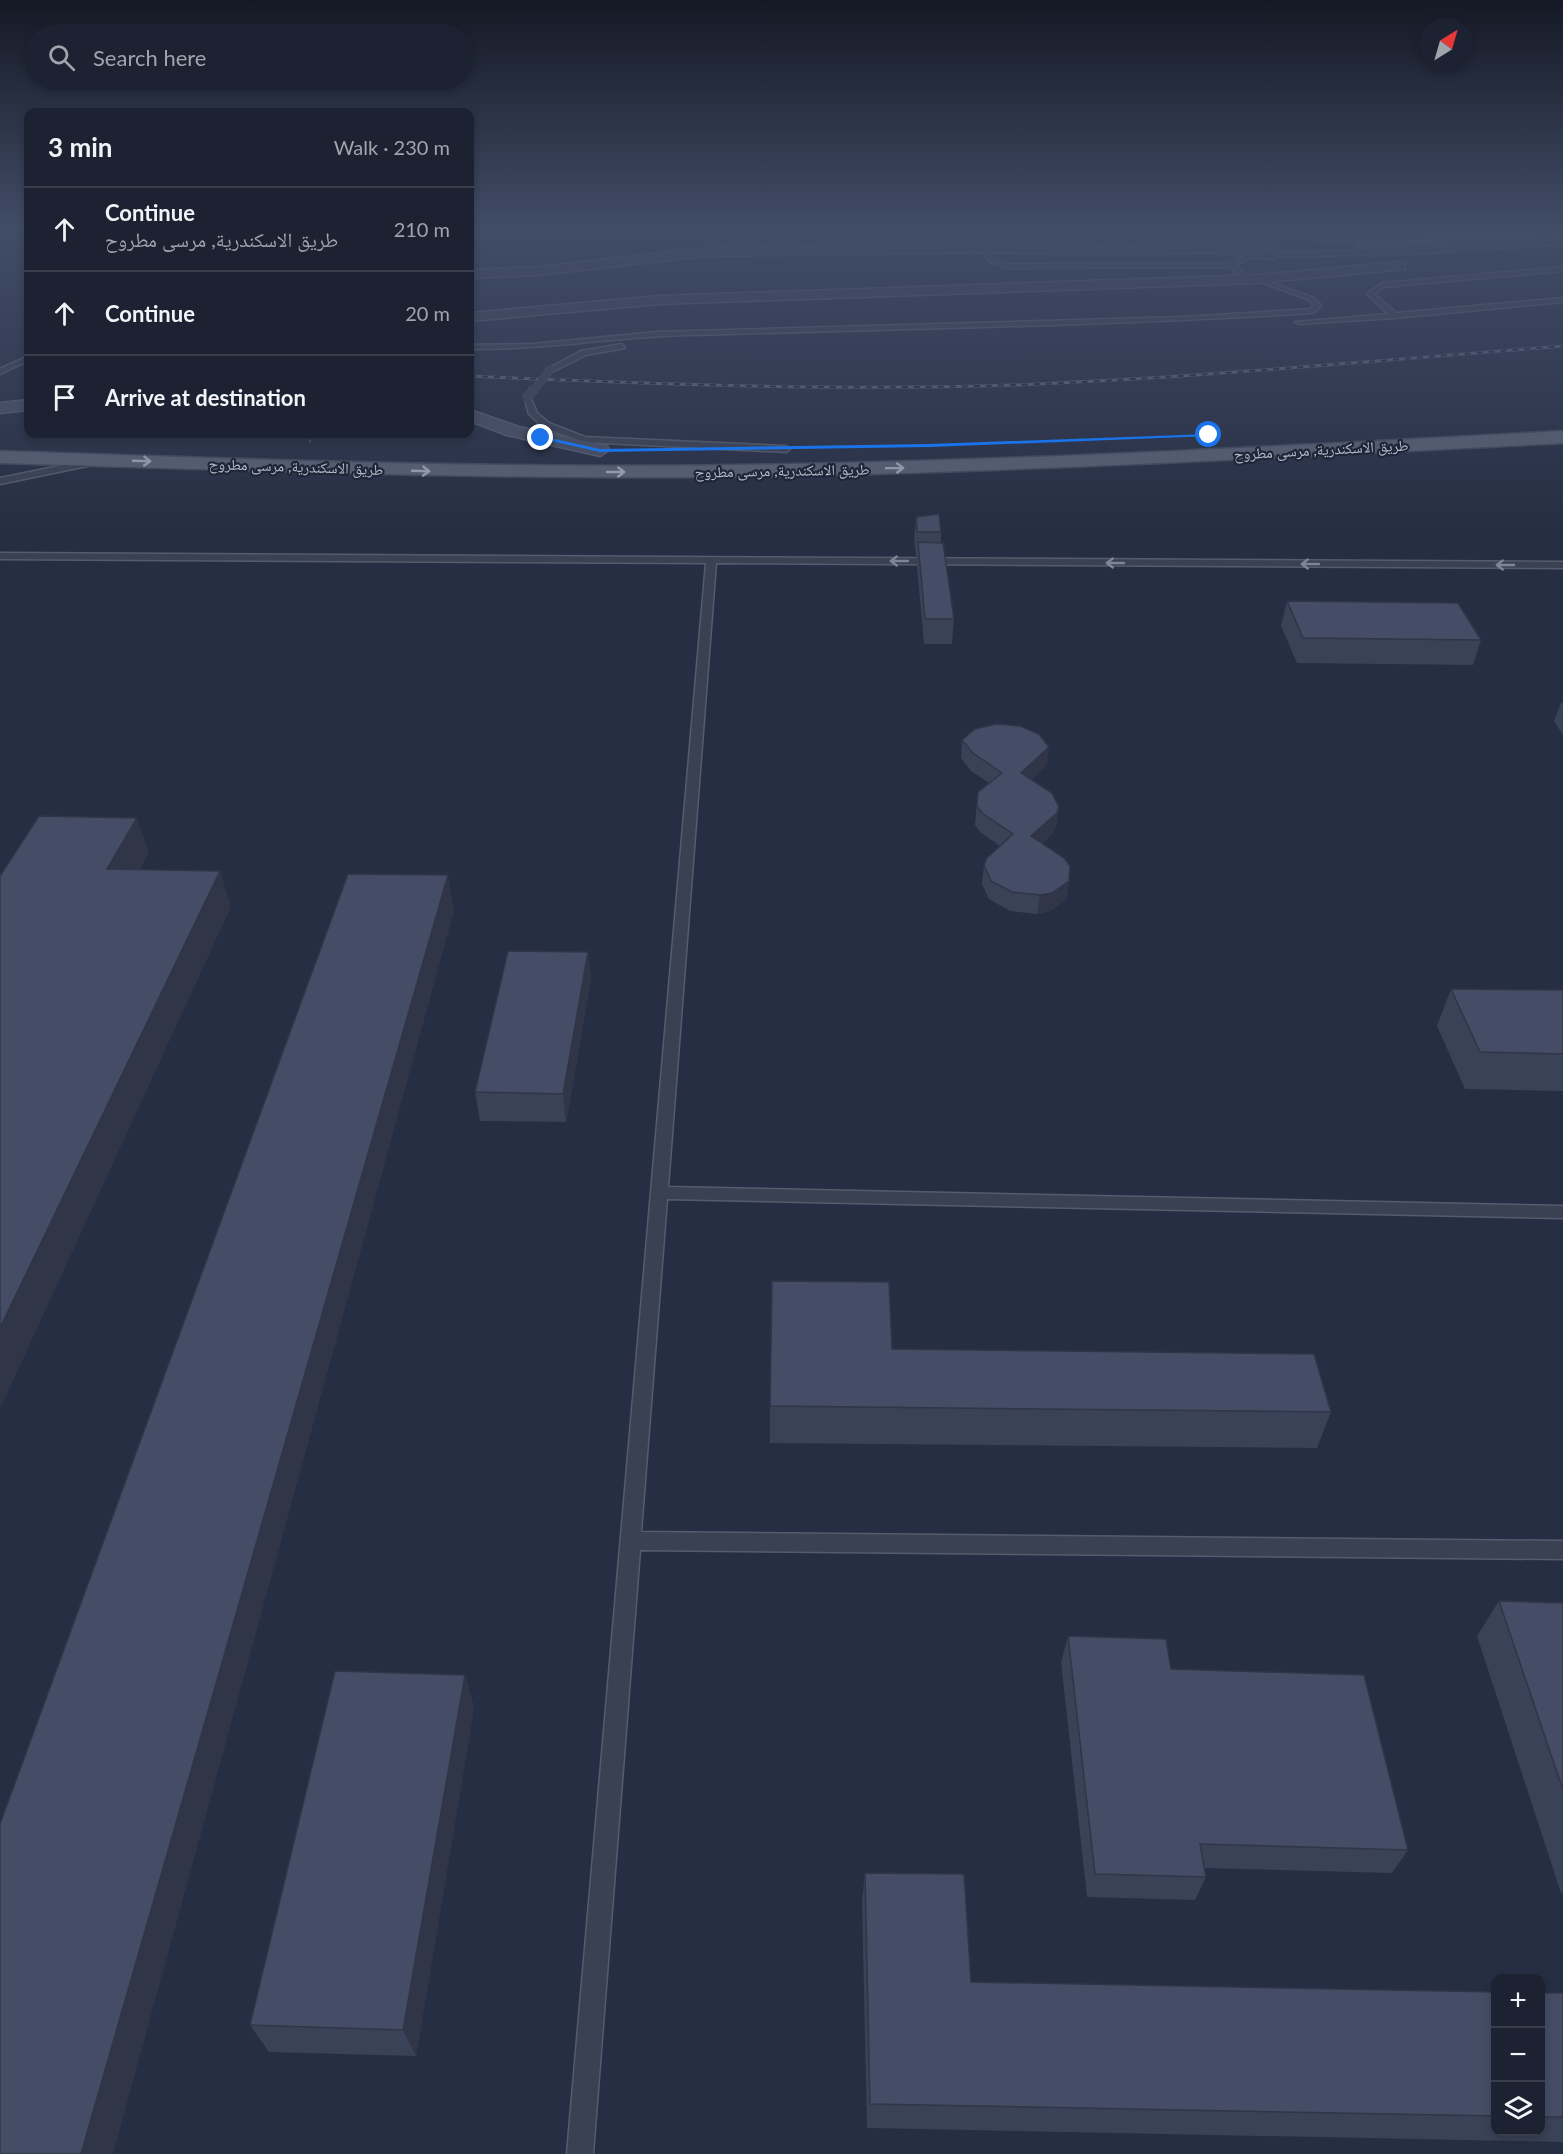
<!DOCTYPE html>
<meta charset="utf-8">
<style>
body{margin:0;font-family:Lato,"Noto Naskh Arabic",sans-serif;background:#252a3a;color:#f1f3f6}
.controls{position:absolute;right:18px;bottom:18px;display:grid;overflow:hidden;border-radius:12px;box-shadow:0 3px 9px #0003}
.controls button{width:54px;height:54px;display:grid;place-items:center;padding:0;border:0;border-bottom:2px solid #3a3f4d;background:#1c2232;color:#f1f3f6;font:30px sans-serif}
.compass{position:absolute;left:1419px;top:18px;width:54px;height:54px;border-radius:50%;background:#1c2232;box-shadow:0 3px 9px #0003;rotate:37deg}
.stop{position:absolute;width:18px;height:18px;margin:-14px;border:4px solid #1a73e8;border-radius:50%;background:#fff}
.stop.end{background:#1a73e8;border-color:#fff;box-shadow:0 2px 6px #0008}
.list{margin:0;padding:0;list-style:none}
h2{display:flex;justify-content:space-between;align-items:center;height:78px;margin:0;padding:0 24px;font-size:26px}
h2 small{font-size:20px;font-weight:400;color:#a0a4ac}
.list li{display:grid;grid-template-columns:39px 1fr auto;gap:18px;align-items:center;box-sizing:border-box;height:84px;padding:0 24px;border-top:2px solid #3a3f4d}
.list b{display:block;font-size:22px;white-space:nowrap}
.list p{margin:0;font-size:20px;white-space:nowrap;color:#a0a4ac}
.list em{font-size:20px;font-style:normal;color:#a0a4ac}
.icon{flex:none;width:33px;height:33px;fill:none;stroke:currentColor;stroke-width:2;stroke-linecap:round;stroke-linejoin:round}
.map{position:relative;flex:none;width:1563px;height:2154px;overflow:hidden}
.search{position:absolute;background:#1c2232;box-shadow:0 3px 9px #0003;left:24px;top:24px;width:450px;height:66px;display:flex;align-items:center;gap:15px;box-sizing:border-box;padding:0 21px;border-radius:33px;color:#a0a4ac;font-size:22px}
.panel{position:absolute;background:#1c2232;box-shadow:0 3px 9px #0003;left:24px;top:108px;width:450px;height:330px;border-radius:12px}
.map>svg:first-child{display:block}
.lines{fill:none;stroke-linecap:round;stroke-linejoin:round}
.lane-casing{stroke:#555c6d;stroke-width:3}
.street-casing{stroke:#555c6d;stroke-width:3}
.secondary-casing{stroke:#555c6d;stroke-width:3}
.primary-casing{stroke:#444a5c;stroke-width:3}
.path{stroke:#465a61;stroke-width:2;stroke-dasharray:3 3;stroke-linecap:butt}
.lane{fill:#3a4153;fill-rule:evenodd}
.street{fill:#3a4153;fill-rule:evenodd}
.secondary{fill:#484f66;fill-rule:evenodd}
.primary{fill:#586073;fill-rule:evenodd}
.rail-casing{stroke:#5c647a;stroke-width:3}
.rail{stroke:#1f2638;stroke-width:2;stroke-dasharray:6;stroke-linecap:butt}
.lane-bridge-far1-casing{stroke:#555c6d;stroke-width:8;stroke-linecap:butt}
.lane-bridge-casing{stroke:#555c6d;stroke-width:10;stroke-linecap:butt}
.lane-bridge-far1{stroke:#3a4153;stroke-width:7}
.lane-bridge{stroke:#3a4153;stroke-width:9}
.wall{fill:#3a4257}
.shaded-wall{fill:#303647}
.building{fill:#444d65;stroke:#303647;stroke-width:1.5}
.oneway{stroke:#a4aabb}
.oneway2{stroke:#7f8596}
.route{fill:#1a73e8}
.labels{text-anchor:middle;dominant-baseline:central;stroke-width:4.5;stroke-linejoin:round;paint-order:stroke}
.far-street-label{font-size:15px;fill:#b7bccd;stroke:#1f2638}
</style>
<div class="map">
<svg width="1563" height="2154" viewBox="0 0 1563 2154">
<rect width="100%" height="100%" fill="#262e43"/>
<g class="lines">
<defs>
<path id="lane" d="M485 226H499L470 233V229Z
M1215 226H1221L1222 232 1239 239 1278 247 1275 249 1235 242 1217 234Z
M1281 226 1341 238 1443 234 1446 236C1438 240 1424 239 1414 240 1372 243 1318 250 1281 226Z
M1523 226H1542L1476 236 1473 234Z
M1563 240V244L1410 254 1252 257 1235 265 1245 273 1314 298 1321 305 1314 313C1105 326 896 329 687 335 614 337 542 350 470 349V345L533 344 656 332 1182 317 1311 309 1313 305 1310 300 1241 275 1228 267 1008 268 990 262 985 257V248L988 246 991 248 990 256 994 260 1008 264 1229 263 1251 253 1410 250Z
M1563 267V271L1384 287 1374 294 1396 313 1563 298V302L1395 318 1299 324 1295 322 1388 314 1367 294 1382 283Z
M622 344 625 348 586 355 554 371 547 369 581 351Z
M28 356V361L0 374V369Z
M524 396H530L537 413 549 423 585 437 786 446 790 449 786 452 584 442 543 427 529 414Z
M94 459 97 460V464L0 484V478Z
M0 553 1563 562V568L716 563 668 1187 1563 1206V1218L667 1199 641 1532 1563 1541V1559L640 1550 593 2154H567L706 563 0 559Z"/>
<path id="street" d="M988 244 1121 247 1208 244 1273 251 1280 255 1273 259 1208 252 1121 255 988 252 706 256 538 275 470 278V270L538 267 706 248Z
M1400 262 1405 263V269L1258 283 659 304 470 321V313L659 296 1258 275Z"/>
<path id="secondary" d="M28 400V410L0 413V403Z
M470 410 519 427 607 446 609 450 600 456 507 435 470 421Z"/>
<path id="primary" d="M1563 228V236L1359 249 1352 245 1359 241Z
M1563 431V443C1307 456 1050 470 794 476 529 481 264 471 0 463V451C264 460 529 470 794 464 1050 459 1307 445 1563 431Z"/>
</defs>
<!-- lane casing -->
<use href="#lane" class="lane-casing"/>
<!-- street casing -->
<use href="#street" class="street-casing"/>
<!-- secondary casing -->
<use href="#secondary" class="secondary-casing"/>
<!-- primary casing -->
<use href="#primary" class="primary-casing"/>
<!-- path -->
<path class="path" d="M309 442 316 434"/>
<!-- lane -->
<use href="#lane" class="lane"/>
<!-- street -->
<use href="#street" class="street"/>
<!-- secondary -->
<use href="#secondary" class="secondary"/>
<!-- primary -->
<use href="#primary" class="primary"/>
<defs>
<path id="rail" d="M470 376C651 384 833 391 1014 385 1197 378 1380 360 1563 346"/>
</defs>
<!-- rail casing -->
<use href="#rail" class="rail-casing"/>
<!-- rail -->
<use href="#rail" class="rail"/>
<defs>
<path id="lane-bridge-far1" d="M533 391 551 369"/>
<path id="lane-bridge" d="M527 398 534 389"/>
</defs>
<!-- lane-bridge-far1 casing -->
<use href="#lane-bridge-far1" class="lane-bridge-far1-casing"/>
<!-- lane-bridge casing -->
<use href="#lane-bridge" class="lane-bridge-casing"/>
<!-- lane-bridge-far1 -->
<use href="#lane-bridge-far1" class="lane-bridge-far1"/>
<!-- lane-bridge -->
<use href="#lane-bridge" class="lane-bridge"/>
</g>
<!-- wall -->
<path class="wall" d="M916 517 941 532V543L954 619 952 644H924L917 566V556H916L914 540Z
M1287 601 1481 640 1473 665 1297 663 1281 626Z
M1561 703H1563V735L1554 721Z
M962 740 1047 765 1031 780 1059 807 1056 825 1054 832 1042 843 1069 881 1066 900 1050 911 1037 914 1010 911 989 899 982 884 984 865 1000 846 980 832 975 825 978 792 989 783 971 771 961 758Z
M588 952 591 980 566 1122 480 1121 475 1092Z
M1451 989 1563 990V1091L1465 1089 1437 1026Z
M892 1349 1331 1412 1317 1448 770 1443V1406Z
M1499 1601 1563 1603V1893H1561L1477 1636Z
M1068 1636 1171 1669 1408 1850 1392 1873 1204 1868 1206 1877 1195 1900 1087 1897 1061 1662Z
M465 1675 474 1708 416 2056 269 2052 250 2025Z
M865 1873 971 1982 1496 1992V2132H1540V1993H1563V2142L867 2128 862 1902Z"/>
<!-- shaded-wall -->
<path class="shaded-wall" d="M1049 747 1047 765 1019 791 1021 773Z
M1059 807 1056 825 1054 832 1029 854 1031 836Z
M137 818 149 853 120 905 107 869Z
M220 871 231 907 0 1409V1328Z
M448 875 454 911 113 2154H81Z
M1069 881 1066 900 1050 911 1037 914 1040 895Z
M588 952 591 980 566 1122 563 1094Z
M465 1675 474 1708 416 2056 403 2030Z"/>
<!-- building -->
<path class="building" d="M939 514 941 532H917L916 517Z
M918 542 943 543 954 619H925Z
M1287 601 1458 603 1481 640 1303 638Z
M996 724 1020 726 1039 734 1049 747 1021 773 1052 793 1059 807 1057 813 1031 836 1064 858 1070 866 1069 881 1052 893 1040 895 1012 892 991 881 984 865 987 858 1013 834 982 813 977 806 978 792 1002 773 973 753 962 740 975 729Z
M39 816 137 818 107 869 220 871 0 1328V876Z
M348 874 448 875 81 2154H0V1824Z
M508 951 588 952 563 1094 475 1092Z
M1451 989 1563 990V1054L1480 1052Z
M772 1281 889 1282 892 1349 1314 1354 1331 1412 770 1406Z
M1499 1601 1563 1603V1790Z
M1068 1636 1166 1639 1171 1669 1364 1675 1408 1850 1200 1844 1206 1877 1095 1874Z
M335 1671 465 1675 403 2030 250 2025Z
M865 1873 964 1874 971 1982 1496 1992V2116L870 2104Z
M1540 1993H1563V2117H1540Z"/>
<!-- one-way arrows -->
<defs><path id="oneway-shaft" d="M-6 0H5M1.5-3L5.5 0L1.5 3" fill="none" stroke-width="1.6" stroke-linecap="round" stroke-linejoin="round" transform="scale(1.5)"/></defs>
<g class="oneway">
<use href="#oneway-shaft" transform="translate(142 461) rotate(2)"/>
<use href="#oneway-shaft" transform="translate(895 468) rotate(-1)"/>
<use href="#oneway-shaft" transform="translate(421 471) rotate(2)"/>
<use href="#oneway-shaft" transform="translate(616 472)"/>
</g>
<g class="oneway2">
<use href="#oneway-shaft" transform="translate(899 561) rotate(-180)"/>
<use href="#oneway-shaft" transform="translate(1115 563) rotate(-180)"/>
<use href="#oneway-shaft" transform="translate(1310 564) rotate(-180)"/>
<use href="#oneway-shaft" transform="translate(1505 565) rotate(-180)"/>
</g>
<!-- sky -->
<linearGradient id="sky" x2="0" y2="1"><stop stop-color="#151925"/><stop offset="0.43" stop-color="#414c66"/><stop offset="1" stop-color="#414c66" stop-opacity="0"/></linearGradient>
<rect width="1563" height="528" fill="url(#sky)"/>
<!-- route -->
<path class="route" d="M1209 434 1211 436 930 447 600 452 538 438 541 436 600 449 930 444Z"/>
<g class="labels">
<!-- far-street labels -->
<g class="far-street-label">
<text transform="translate(1321 449) rotate(-3)">طريق الاسكندرية, مرسى مطروح</text>
<text transform="translate(296 466) rotate(2)">طريق الاسكندرية, مرسى مطروح</text>
<text transform="translate(782 470) rotate(-1)">طريق الاسكندرية, مرسى مطروح</text>
</g>
</g>
</svg>
<div class="controls">
<button>+</button>
<button>−</button>
<button><svg class="icon" aria-label="layers" viewBox="0 0 24 24"><path d="M12 4l9 5-9 5-9-5zM3 14l9 5 9-5"/></svg></button>
</div>
<svg class="compass" viewBox="-18 -18 36 36"><path d="M0-13l5 13h-10z" fill="#e53935"/><path d="M0 13l5-13h-10z" fill="#a0a4ac"/></svg>
<div class="stop" style="left:1209px;top:435px"></div>
<div class="stop end" style="left:541px;top:438px"></div>
<div class="search"><svg class="icon" aria-label="search" viewBox="0 0 24 24"><circle cx="10" cy="10" r="6"/><path d="M15 15l6 6"/></svg>Search here</div>
<section class="panel">
<h2>3 min<small>Walk · 230 m</small></h2>
<ul class="list">
<li><svg class="icon" aria-label="ahead" viewBox="0 0 24 24"><path d="M12 20V5M6 11l6-6 6 6"/></svg><div><b>Continue</b><p>طريق الاسكندرية, مرسى مطروح</p></div><em>210 m</em></li>
<li><svg class="icon" aria-label="ahead" viewBox="0 0 24 24"><path d="M12 20V5M6 11l6-6 6 6"/></svg><div><b>Continue</b></div><em>20 m</em></li>
<li><svg class="icon" aria-label="arrive" viewBox="0 0 24 24"><path d="M6 21V4h12l-3 4 3 4H6"/></svg><div><b>Arrive at destination</b></div></li>
</ul>
</section>
</div>
